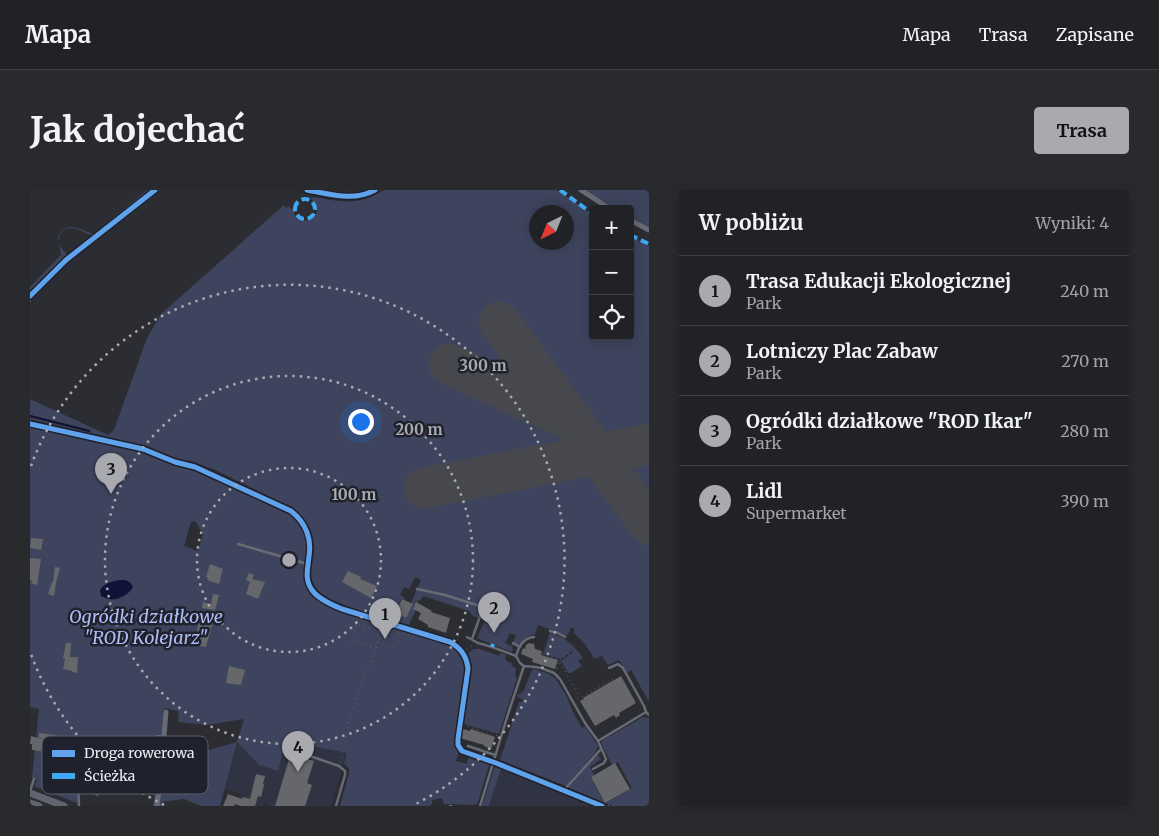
<!DOCTYPE html>
<html lang="pl">
<meta charset="utf-8">
<style>
body{margin:0;font-family:Merriweather,serif;background:#292a2e;color:#f1f3f6}
.controls{position:absolute;right:15px;top:15px;display:grid;overflow:hidden;border-radius:5px;box-shadow:0 2px 12px #0003}
.controls button{width:45px;height:45px;display:grid;place-items:center;padding:0;border:0;border-bottom:1px solid #3e3f43;background:#212226;color:#f1f3f6;font:25px sans-serif}
.compass{position:absolute;left:499px;top:15px;width:45px;height:45px;border-radius:50%;background:#212226;box-shadow:0 2px 12px #0003;rotate:223deg}
.you{position:absolute;left:330px;top:231px;width:18px;height:18px;margin:-12px;border:4px solid #fff;border-radius:50%;background:#1a73e8;box-shadow:0 0 0 8px #1a73e833}
.badge{display:grid;place-items:center;width:32px;height:32px;border-radius:50%;background:#a8aab0;color:#111;font-size:16px;font-weight:700}
.pin{position:absolute;translate:-50% -41px;filter:drop-shadow(0 1px 2px #0008)}
.pin::after{content:'';position:absolute;top:26px;width:18px;height:15px;background:inherit;clip-path:polygon(0 0,100% 0,50% 100%)}
.list{margin:0;padding:0;list-style:none}
h2{display:flex;justify-content:space-between;align-items:center;height:65px;margin:0;padding:0 20px;font-size:21px}
h2 small{font-size:16px;font-weight:400;color:#a2a4a7}
.list li{display:grid;grid-template-columns:32px 1fr auto;gap:15px;align-items:center;box-sizing:border-box;height:70px;padding:0 20px;border-top:1px solid #3e3f43}
.list b{display:block;font-size:19px;white-space:nowrap}
.list p{margin:0;font-size:16px;white-space:nowrap;color:#a2a4a7}
.list em{font-size:16px;font-style:normal;color:#a2a4a7}
.icon{flex:none;width:28px;height:28px;fill:none;stroke:currentColor;stroke-width:2;stroke-linecap:round;stroke-linejoin:round}
.map{position:relative;flex:none;width:619px;height:616px;overflow:hidden;border-radius:5px}
header{display:flex;align-items:center;gap:30px;box-sizing:border-box;height:70px;padding:0 25px;background:#212226;border-bottom:1px solid #3e3f43}
header strong{font-size:24px}
nav{display:flex;gap:28px;margin-inline-start:auto;font-size:18px}
.intro{display:flex;align-items:center;justify-content:space-between;box-sizing:border-box;height:120px;padding:0 30px}
h1{margin:0;font-size:35px}
.button{padding:12px 22px;border-radius:5px;background:#a8aab0;color:#111;font-size:18px;font-weight:700}
main{display:flex;gap:30px;padding:0 30px}
aside{flex:1;background:#212226;border-radius:5px;box-shadow:0 2px 12px #0003}
.map>svg:first-child{display:block}
.built{fill:#303442}
.green{fill:#3e445d;fill-rule:evenodd}
.water{fill:#101337}
.lines{fill:none;stroke-linecap:round;stroke-linejoin:round}
.stream{stroke:#101337;stroke-width:2}
.runway{stroke:#46484e;stroke-width:41}
.building{fill:#66676b}
.path{stroke:#64666e;stroke-width:1;stroke-dasharray:1 4;stroke-linecap:butt}
.service{stroke:#686b76;stroke-width:2.5}
.minor{stroke:#686b76;stroke-width:5}
.secondary{stroke:#62646f;stroke-width:7}
.quiet{stroke:#3fa9f5;stroke-width:4;stroke-dasharray:8 4;stroke-linecap:butt}
.cycleway-casing{stroke:#1f222c;stroke-width:8}
.cycleway{stroke:#60a3ed;stroke-width:5}
.ring{fill:none;stroke:#a8aab0;stroke-width:2.5;stroke-dasharray:2.5 5}
.labels{text-anchor:middle;dominant-baseline:central;stroke-width:5;stroke-linejoin:round;paint-order:stroke}
.park-label{font-size:18px;font-style:italic;fill:#afbdf6;stroke:#1f222c}
.key{fill:#1f222c;stroke:#5c5f68;stroke-width:1}
.key-label{font-size:14px;fill:#ebedf4}
.centre{fill:#a8aab0;stroke:#1f222c;stroke-width:2.5}
.ring-label{font-size:15px;text-anchor:middle;font-weight:bold;fill:#a8aab0;stroke:#1f222c;stroke-width:5;stroke-linejoin:round;paint-order:stroke}
</style>
<header>
<strong>Mapa</strong>
<nav><a>Mapa</a><a>Trasa</a><a>Zapisane</a></nav>
</header>
<div class="intro"><h1>Jak dojechać</h1><a class="button">Trasa</a></div>
<main>
<div class="map">
<svg width="619" height="616" viewBox="0 0 619 616">
<rect width="100%" height="100%" fill="#2c2d32"/>
<!-- built -->
<path class="built" d="M256 551 317 563 301 616H239V614L234 613 233 616H207L210 604 194 598 207 552 229 575 248 581Z
M471 579 565 616H459Z"/>
<!-- green -->
<path class="green" d="M117 0H123L64 46C54 44 42 33 33 41 30 44 28 48 29 53 31 59 36 61 37 67L0 104V97L31 65 28 47C37 30 49 39 63 44Z
M354 0H527L563 25V146H600V46L619 56V512L601 480 597 483 589 470 578 475 572 466 567 468H564L555 454 544 443V438H540V441L536 446C528 441 518 439 508 435L505 444 495 448 488 455 483 453 486 445 480 443 475 453 481 456 483 454V455L482 457 483 460 481 462 447 448 455 430 443 426 439 421 393 406 390 411 388 410 386 414V420L379 435C357 428 300 415 287 399 277 388 283 375 284 363 286 345 276 327 262 317L183 279 161 271 148 269 117 256 0 229V227L60 242 61 240 0 225V209L78 245 84 240 117 148 131 124 254 15 256 18 259 16 261 19 263 18C265 42 300 28 281 9L282 7C310 11 328 17 354 0ZM507 22H536V52H507ZM385 387 391 390 381 413 382 414 376 428 365 423 371 409 374 410 375 408 370 405 374 397 379 399Z
M555 0H619V37L600 27V19H584L566 8Z
M0 235 113 260 145 274 167 279 255 319C271 330 280 345 278 364 276 377 272 390 280 401 292 419 393 446 418 454 429 459 435 467 436 479L426 551 429 560 426 571 437 574 439 565 460 572 448 612 446 615 414 614 412 608 402 610V614L400 616H310L319 583V579L314 573 317 563 256 551 248 581 229 575 207 552 190 616H171L154 609 132 612V616H128L135 558 172 562 207 552 214 529 177 535 149 532 148 521 134 518 125 616H123L127 580 98 590 51 588V592L47 593 48 607 47 613 4 596 7 590 2 588 9 519 0 517ZM162 331 166 332 173 344 168 361 154 356 160 335Z
M520 443C535 446 544 456 553 468L548 471 552 476 541 483H538L531 471 543 462 542 461 531 469 513 464Z
M444 459H450L469 466 471 463 476 465 475 469 478 472 482 473 481 475 486 479 485 485 487 488 469 544 434 534 442 479 441 470 438 463Z
M504 479 519 484 526 489 537 507 542 520 552 538 555 536 568 556 567 559 564 564 536 596 470 570 489 512H492L493 510 488 507 487 505 493 502 502 480Z
M613 527 619 528V616H582L576 613 602 598 588 572 582 575 571 553 573 550Z
M567 564 571 569 560 577 564 585 561 588 575 613 537 597Z
M465 575H466L568 616H565L471 579 459 616H452Z"/>
<!-- water -->
<path class="water" d="M89 390C96 390 100 390 103 397 99 405 87 411 78 409 78 409 71 406 71 406L70 400C75 393 80 392 89 390Z"/>
<g class="lines">
<!-- stream -->
<path class="stream" d="M0 226 59 241"/>
<!-- runway -->
<path class="runway" d="M469 132 619 334
M419 174 539 230
M394 298 619 254"/>
</g>
<!-- building -->
<path class="building" d="M1 348 13 349 11 360 0 358Z
M0 368 11 369 7 395 1 393 2 390H0Z
M180 374 193 379 190 389H191L189 394 177 390 178 388 176 387Z
M25 377 30 378 26 393 24 406 18 404 22 392H23Z
M318 381 331 387 330 389 347 396 341 408 312 392Z
M219 383 224 385 222 389 235 392 228 409 216 404 220 392 216 390Z
M183 404 189 405 185 420 172 418 173 412 181 414Z
M372 409 383 414 376 428 365 423Z
M386 412 402 421 401 422 420 428 416 443 398 437V435L388 429 391 423 383 419Z
M158 424 173 427V429L183 431 176 457 163 455 164 450 165 451 169 432H167L168 431 157 428Z
M36 453H41L40 467H48L47 483 42 482V481L33 479 35 469 33 468Z
M499 453 504 454 505 459 512 461 511 465 528 470 525 479 502 472 503 469 491 464 493 458 495 459 496 455Z
M199 476 215 480 211 495 196 493Z
M591 486 606 513 589 523 590 525 586 528 584 525 565 536 550 511 554 509 553 508Z
M433 539 440 541 441 539 465 547 461 559 454 556V555L430 548Z
M9 543 26 545 25 550 18 549 17 562 2 560V554H0L1 546 12 549V548H9Z
M262 559 270 561 268 566 284 571 277 593 282 595 275 616H245Z
M585 573 600 599 575 613 561 587Z
M57 582H74L73 594 68 606 59 602 63 592H57Z
M226 584 235 586 233 594 234 595 231 607 228 606 225 616H211L205 614 204 616H193L198 604 212 609 213 607 220 609Z"/>
<g class="lines">
<!-- path -->
<path class="path" d="M0 112 37 73 130 0
M0 230 114 256 146 270 169 275 253 313C275 325 286 345 282 370
M281 379C277 400 296 409 312 416L420 449C432 455 439 464 440 478L436 516 433 535 468 546
M359 438 371 444
M348 452 365 458 371 444 386 447 388 442
M346 458 322 451 327 434 352 442
M432 462 442 456
M512 464 529 470V471L542 462
M527 479 529 471 549 506
M547 508 554 506 584 488V487
M470 571 531 596
M310 572 315 555 318 533 330 496 346 458 352 442 357 440 360 431
M541 600 580 616"/>
<!-- service -->
<path class="service" d="M208 354 281 375
M387 399 415 405 450 416 452 421 442 449
M520 441 528 443 535 447
M437 447 448 453 462 457 486 466 490 473 494 476 505 477 511 478 524 483 530 489 555 533 568 551 576 569 574 573 563 579
M483 453 490 457
M486 466C489 456 493 448 504 447
M579 478 588 474 593 478 614 516 616 522
M568 551 616 522 619 525
M438 556 465 565
M274 564 309 576 315 581V585L306 616
M48 594 49 616
M534 600 571 559
M0 601 4 589
M420 616H421
M450 616 478 524 494 476"/>
<!-- minor -->
<path class="minor" d="M551 0 580 19
M600 30 619 40
M127 616 131 580 136 522"/>
<!-- secondary -->
<path class="secondary" d="M0 603 34 616
M0 613 9 616"/>
<!-- quiet -->
<path class="quiet" d="M530 0 563 24
M265 19a10 10 0 1 1 20 0a10 10 0 1 1-20 0Z
M600 45 619 54
M462 457 463 454
M127 547 134 548"/>
<defs>
<path id="cycleway" d="M277 0C300 4 323 12 345 0
M0 106 36 70 125 0
M0 234 113 259 145 272 165 277 261 321C275 332 282 348 279 366 278 378 274 389 282 400 288 409 302 415 312 419L420 452C431 458 437 467 438 479L428 549V555L432 561 466 573 572 616"/>
</defs>
<!-- cycleway casing -->
<use href="#cycleway" class="cycleway-casing"/>
<!-- cycleway -->
<use href="#cycleway" class="cycleway"/>
</g>
<!-- distance rings -->
<g class="ring">
<circle cx="259" cy="370" r="92"/>
<circle cx="259" cy="370" r="184"/>
<path d="M134 615A275 275 0 0 1 1 464M1 276A275 275 0 1 1 384 615"/>
</g>
<g class="labels">
<!-- park labels -->
<g class="park-label">
<text x="116" y="426">Ogródki działkowe<tspan x="116" dy="21">"ROD Kolejarz"</tspan></text>
</g>
</g>
<!-- legend -->
<rect x="12" y="546" width="166" height="58" rx="8" class="key"/>
<rect x="22" y="560" width="23" height="7" fill="#60a3ed"/>
<rect x="22" y="583" width="23" height="6" fill="#3fa9f5"/>
<g class="key-label">
<text x="54" y="568">Droga rowerowa</text>
<text x="54" y="591">Ścieżka</text>
</g>
<circle cx="259" cy="370" r="8" class="centre"/>
<g class="ring-label">
<text x="453" y="181">300 m</text>
<text x="389" y="245">200 m</text>
<text x="324" y="310">100 m</text>
</g>
</svg>
<div class="controls">
<button>+</button>
<button>−</button>
<button><svg class="icon" aria-label="locate" viewBox="0 0 24 24"><circle cx="12" cy="12" r="6"/><path d="M12 2v4M12 18v4M2 12h4M18 12h4"/></svg></button>
</div>
<svg class="compass" viewBox="-18 -18 36 36"><path d="M0-13l5 13h-10z" fill="#e53935"/><path d="M0 13l5-13h-10z" fill="#a2a4a7"/></svg>
<div class="you"></div>
<div class="pin badge" style="left:355px;top:449px">1</div>
<div class="pin badge" style="left:464px;top:443px">2</div>
<div class="pin badge" style="left:81px;top:304px">3</div>
<div class="pin badge" style="left:268px;top:582px">4</div>
</div>
<aside>
<h2>W pobliżu<small>Wyniki: 4</small></h2>
<ul class="list">
<li><span class="badge">1</span><div><b>Trasa Edukacji Ekologicznej</b><p>Park</p></div><em>240 m</em></li>
<li><span class="badge">2</span><div><b>Lotniczy Plac Zabaw</b><p>Park</p></div><em>270 m</em></li>
<li><span class="badge">3</span><div><b>Ogródki działkowe &quot;ROD Ikar&quot;</b><p>Park</p></div><em>280 m</em></li>
<li><span class="badge">4</span><div><b>Lidl</b><p>Supermarket</p></div><em>390 m</em></li>
</ul>
</aside>
</main>
